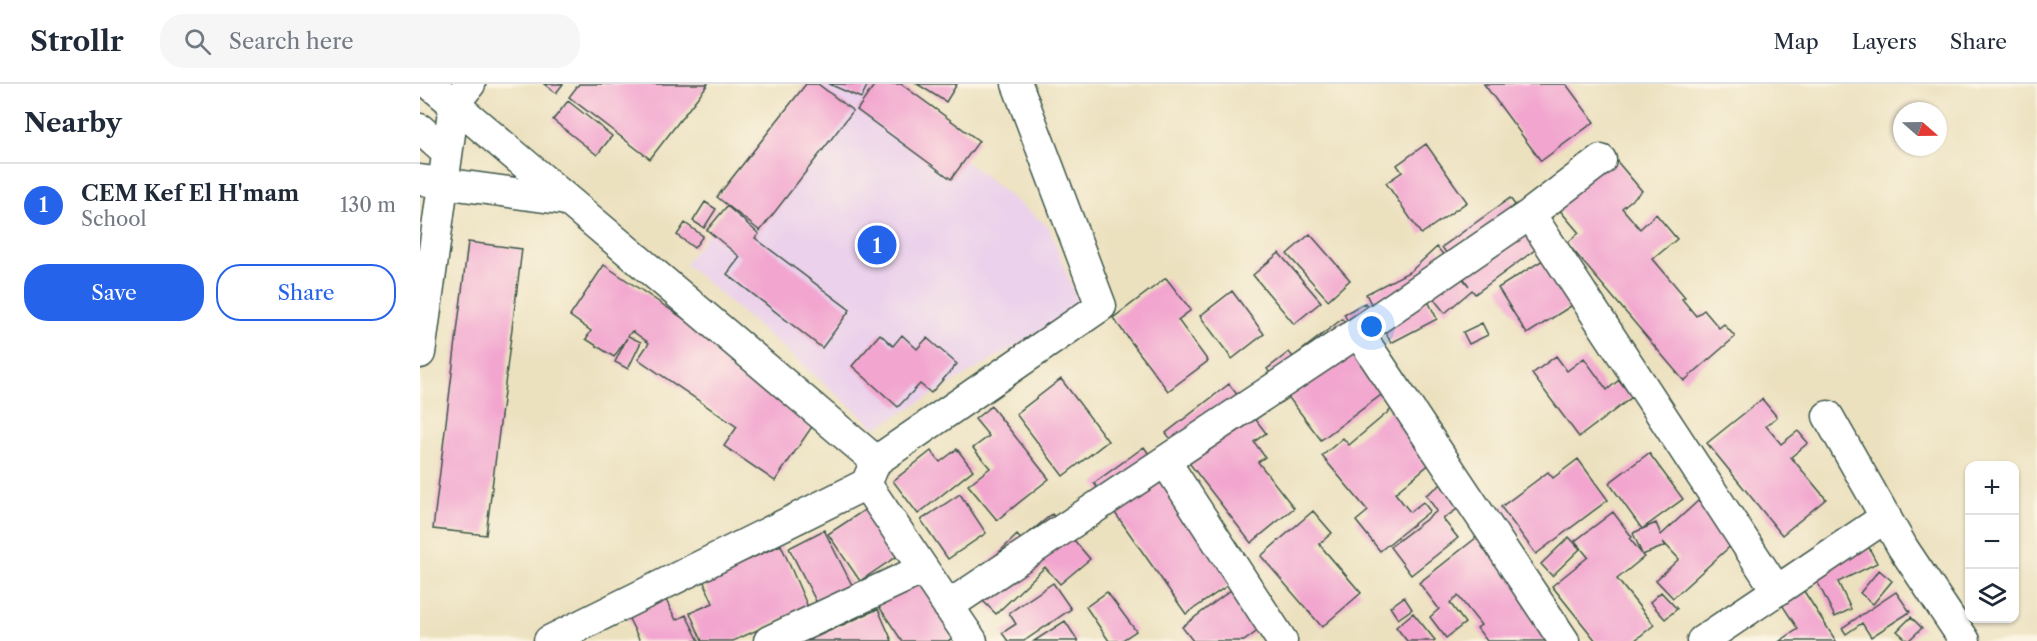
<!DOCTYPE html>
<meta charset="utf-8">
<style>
body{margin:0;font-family:"Libre Caslon Text",serif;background:#f6f6f7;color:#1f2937}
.controls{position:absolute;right:18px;bottom:18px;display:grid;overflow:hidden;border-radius:12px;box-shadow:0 2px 4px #0004}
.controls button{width:54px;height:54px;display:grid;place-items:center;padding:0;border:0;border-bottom:2px solid #e0e1e3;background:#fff;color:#1f2937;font:30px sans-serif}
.compass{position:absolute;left:1473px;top:18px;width:54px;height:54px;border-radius:50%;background:#fff;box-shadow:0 2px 4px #0004;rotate:110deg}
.you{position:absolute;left:952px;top:243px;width:21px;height:21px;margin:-15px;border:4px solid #fff;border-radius:50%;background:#1a73e8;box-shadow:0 0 0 9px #1a73e833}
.badge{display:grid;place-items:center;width:39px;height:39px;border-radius:50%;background:#2563eb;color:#fff;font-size:20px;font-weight:700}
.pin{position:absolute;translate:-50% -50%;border:3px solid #fff;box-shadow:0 2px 6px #0006}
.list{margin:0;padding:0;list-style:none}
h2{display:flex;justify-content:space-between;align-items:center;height:78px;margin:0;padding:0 24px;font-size:26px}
h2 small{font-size:20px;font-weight:400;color:#747a83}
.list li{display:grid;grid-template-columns:39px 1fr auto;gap:18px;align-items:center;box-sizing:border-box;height:84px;padding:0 24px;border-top:2px solid #e0e1e3}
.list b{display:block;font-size:22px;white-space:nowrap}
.list p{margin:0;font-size:20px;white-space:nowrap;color:#747a83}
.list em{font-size:20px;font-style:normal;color:#747a83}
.actions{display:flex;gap:12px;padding:18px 24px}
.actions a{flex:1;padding:14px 0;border:2px solid #2563eb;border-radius:24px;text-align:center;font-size:21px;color:#2563eb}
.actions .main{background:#2563eb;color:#fff}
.icon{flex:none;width:33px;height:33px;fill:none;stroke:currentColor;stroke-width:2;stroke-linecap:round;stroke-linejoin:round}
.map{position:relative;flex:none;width:1617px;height:557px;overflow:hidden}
header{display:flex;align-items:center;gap:36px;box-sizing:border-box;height:84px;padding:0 30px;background:#fff;border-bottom:2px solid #e0e1e3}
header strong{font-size:28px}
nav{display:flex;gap:33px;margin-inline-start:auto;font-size:21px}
.search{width:420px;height:54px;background:#f6f6f7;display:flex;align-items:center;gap:15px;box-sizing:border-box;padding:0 21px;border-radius:24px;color:#747a83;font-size:22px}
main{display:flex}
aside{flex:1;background:#fff}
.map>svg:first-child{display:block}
.built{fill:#ebd1eb}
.building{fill:#f2a6cf}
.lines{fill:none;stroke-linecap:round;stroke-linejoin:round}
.street-casing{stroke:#3e5649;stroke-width:33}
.street{stroke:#fff;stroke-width:30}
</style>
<header>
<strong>Strollr</strong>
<div class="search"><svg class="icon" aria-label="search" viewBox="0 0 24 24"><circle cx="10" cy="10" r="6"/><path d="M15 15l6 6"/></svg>Search here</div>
<nav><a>Map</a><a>Layers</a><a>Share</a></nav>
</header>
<main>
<aside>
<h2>Nearby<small></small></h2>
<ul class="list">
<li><span class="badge">1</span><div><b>CEM Kef El H'mam</b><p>School</p></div><em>130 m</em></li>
</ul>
<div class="actions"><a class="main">Save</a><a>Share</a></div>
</aside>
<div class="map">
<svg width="1617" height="557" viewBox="0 0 1617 557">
<rect width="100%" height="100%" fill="#fcf5e5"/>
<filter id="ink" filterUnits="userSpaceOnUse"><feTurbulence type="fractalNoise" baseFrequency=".0167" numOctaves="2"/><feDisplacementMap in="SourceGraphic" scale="12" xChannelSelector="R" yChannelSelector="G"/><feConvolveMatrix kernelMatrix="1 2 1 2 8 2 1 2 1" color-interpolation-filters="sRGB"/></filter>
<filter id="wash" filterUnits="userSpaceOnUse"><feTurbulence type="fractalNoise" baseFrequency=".008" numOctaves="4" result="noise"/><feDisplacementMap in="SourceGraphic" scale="24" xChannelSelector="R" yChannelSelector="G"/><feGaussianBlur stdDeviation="1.35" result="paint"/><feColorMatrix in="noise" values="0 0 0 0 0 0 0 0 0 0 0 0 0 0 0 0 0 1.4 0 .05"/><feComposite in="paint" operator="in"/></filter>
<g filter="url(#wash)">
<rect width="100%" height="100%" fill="#ece1bf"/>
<!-- built -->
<path class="built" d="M401 0H448L629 143 660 224 456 344 265 180Z"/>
<g id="blocks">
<!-- building -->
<path class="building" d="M124 0H143L136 9Z
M159 0H288L230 75 149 13Z
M386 0H398L433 27 340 147 297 113Z
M409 0H448L441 14Z
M455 0H481L559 57 531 95 437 26Z
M497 0H537L526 18Z
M1064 0H1146L1174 38 1121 77Z
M148 17 192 52 177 71 133 36Z
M1006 60 1047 118 1001 150 966 99 982 88 977 81Z
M1184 62 1222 107 1202 124 1220 145 1236 130 1257 155 1233 175 1265 213 1262 215 1276 232 1284 226 1299 244 1304 240 1315 253 1264 297 1147 159 1159 149 1127 111Z
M1090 114 1123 160 1055 210 1052 206 1025 229 996 193 1017 235 971 259 946 210 991 187 1017 163 1049 202 1022 163Z
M285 118 296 125 284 144 273 137Z
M307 122 339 150 335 154 430 226 402 264 307 190 320 173 287 146Z
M265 139 283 152 274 164 257 151Z
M890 150 930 196 908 216 867 170Z
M48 158 102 165 66 451 13 445Z
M859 169 901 218 874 240 833 191Z
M1131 171 1159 217 1107 250 1078 204Z
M184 181 402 328 355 397 304 362 317 343 218 275 229 259 212 247 208 252 221 258 208 285 195 278 207 254 194 273 166 255 171 247 150 232Z
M746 194 771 226 758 236 788 277 748 307 693 234Z
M812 207 844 250 812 275 780 232Z
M945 219 954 235 933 247 924 230Z
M922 235 973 302 901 356 847 285 869 268 873 273Z
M1062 239 1068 251 1049 260 1043 248Z
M460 250 473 262 482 251 497 265 507 254 537 280 511 309 500 300 478 323 432 282Z
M1136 272 1147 287 1164 274 1187 306 1199 296 1212 313 1159 353 1112 290Z
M641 295 688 357 643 392 596 330Z
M809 300 846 349 834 358 845 373 838 378 874 424 831 459 746 349Z
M1342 315 1357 333 1346 342 1361 360 1378 347 1388 359 1371 373 1406 415 1362 451 1287 359Z
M980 318 1019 372 975 409 990 428 1003 418 1010 427 960 467 936 437 948 427 902 372 923 354 929 361Z
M571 322 629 395 577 436 548 401 570 384 553 364 569 352 555 335Z
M724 363 817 495 766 530 674 399Z
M537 365 553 386 498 430 473 397 511 367 520 378Z
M1229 369 1263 415 1222 445 1189 399Z
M1158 375 1188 416 1116 470 1081 423 1128 388 1133 394Z
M1029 395 1046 419 1023 435 1038 454 991 491 970 463 1017 427 1006 411Z
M540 410 566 449 528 475 501 436Z
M1279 416 1316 457 1253 514 1236 496 1259 475 1243 458 1245 462 1222 471 1224 473 1197 495 1234 541 1214 557H1176L1132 502 1168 473 1155 457 1193 428 1212 453 1210 455 1222 470 1213 449 1236 439 1241 451Z
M452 421 483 468 440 497 408 450Z
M893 427 912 449 899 460 941 509 902 543 841 472Z
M632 430 670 475 640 500 625 483 576 530 546 500 597 451 607 462 602 455Z
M404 446 434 505 399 523 369 464Z
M1441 449 1457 479 1418 498 1431 525 1415 533 1387 477Z
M1061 450 1144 557H1067L1057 544 1061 541 1038 512 1030 519 1045 539 1026 554 1010 533 1019 525 999 499Z
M1149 453 1160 465 1132 492 1121 480Z
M361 461 388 523 313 557H282L270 529 293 519 283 496Z
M1459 486 1472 497 1453 520 1440 509Z
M1373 490 1416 557H1360L1378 545 1351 504Z
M498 495 536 552 528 557H482L458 521Z
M633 499 651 525 604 557H588L582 549 596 540 589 529Z
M815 503 844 542 824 557H773L762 543Z
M687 508 716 547 701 557H689L666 523Z
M1241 508 1257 525 1245 535 1230 518Z
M1476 508 1490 528 1451 553 1442 539 1426 550 1422 544Z
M243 510 256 536 266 531 279 557H220L206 529Z
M984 513 992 525 978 535 970 523Z
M458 525 472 557H387Z
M993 529 1015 556 1013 557H987L976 543Z
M1491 533 1502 544 1488 557 1477 547Z
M645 537 658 557H614Z"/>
</g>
</g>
<g filter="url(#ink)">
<use href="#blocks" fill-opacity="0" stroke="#3e5649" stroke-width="1.5"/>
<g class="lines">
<defs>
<path id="street" d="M50 0 34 20 456 377
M0 45 27 69
M0 96 147 116
M1110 130 1357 507
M938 248 1144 557
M0 269 34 20 10 0
M1408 332 1483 464 1545 557
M745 377 862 557
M528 522 938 248 1110 130 1181 76
M129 557 446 400
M349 557 503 485
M552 557 446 400 456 377 681 222 597 0
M1282 557 1466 433"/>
</defs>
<!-- street casing -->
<use href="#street" class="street-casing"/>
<!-- street -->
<use href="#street" class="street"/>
</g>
</g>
</svg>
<div class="controls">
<button>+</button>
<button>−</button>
<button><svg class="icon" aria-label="layers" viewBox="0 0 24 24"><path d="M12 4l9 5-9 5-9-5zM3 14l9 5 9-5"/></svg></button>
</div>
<svg class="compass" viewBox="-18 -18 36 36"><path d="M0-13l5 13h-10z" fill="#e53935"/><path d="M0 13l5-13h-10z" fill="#747a83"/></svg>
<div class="you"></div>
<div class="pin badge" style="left:457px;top:161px">1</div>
</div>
</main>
